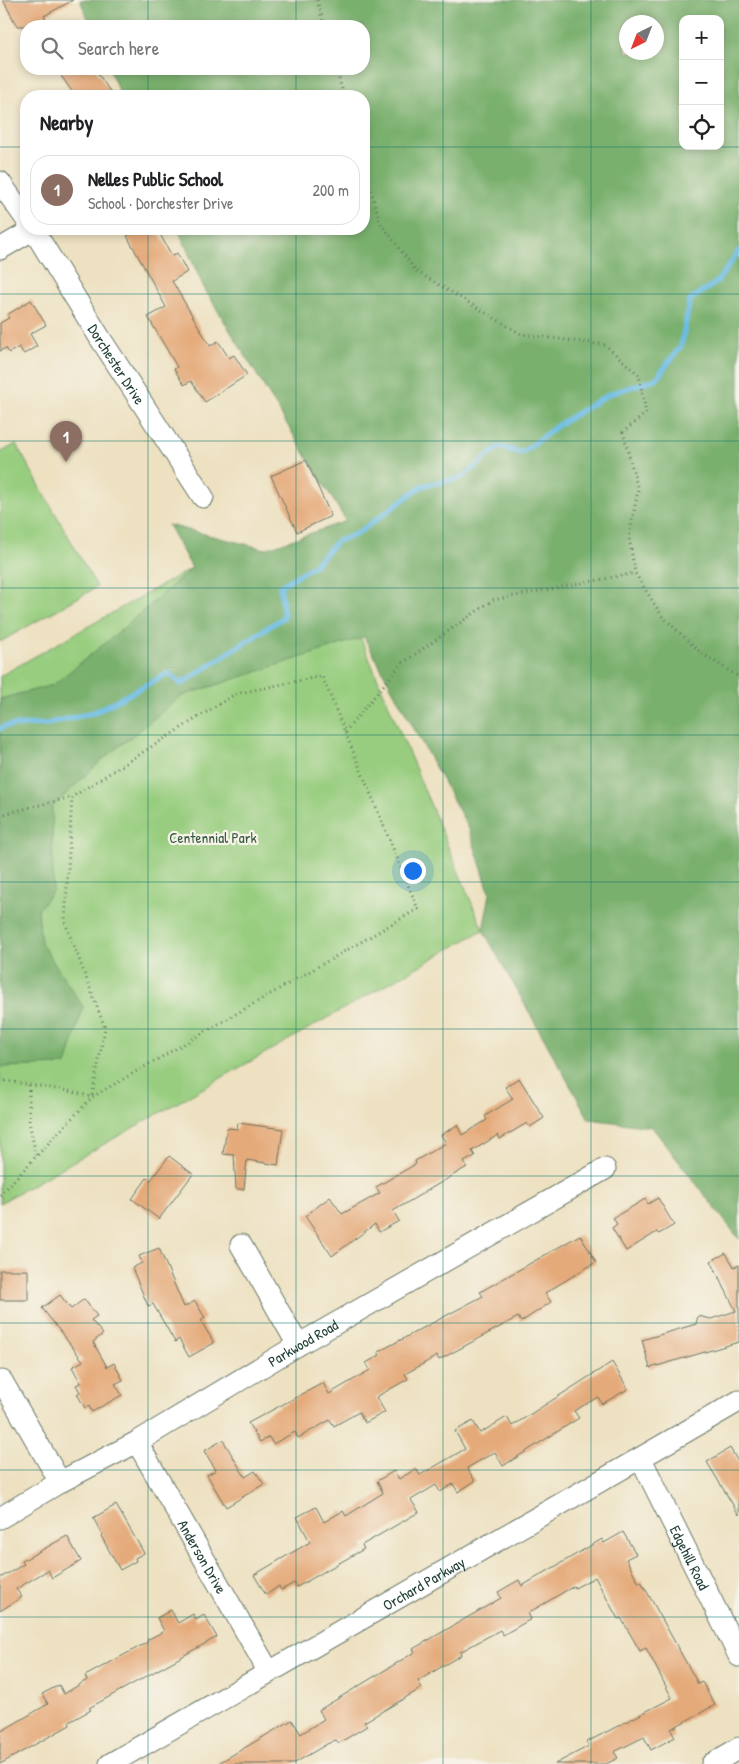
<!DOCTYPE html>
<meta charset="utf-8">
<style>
body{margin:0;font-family:"Patrick Hand",sans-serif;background:#f6f6f6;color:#202124}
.controls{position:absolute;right:15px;top:15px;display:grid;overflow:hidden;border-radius:10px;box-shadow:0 2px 8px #0003}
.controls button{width:45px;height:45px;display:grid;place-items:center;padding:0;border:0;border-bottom:1px solid #e0e0e0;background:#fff;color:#202124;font:25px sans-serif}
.compass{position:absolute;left:619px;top:15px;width:45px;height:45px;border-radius:50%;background:#fff;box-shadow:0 2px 8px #0003;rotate:222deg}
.you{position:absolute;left:412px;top:870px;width:18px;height:18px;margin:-12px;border:4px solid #fff;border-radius:50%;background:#1a73e8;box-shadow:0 0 0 8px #1a73e833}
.badge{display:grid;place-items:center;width:32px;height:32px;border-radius:50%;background:#d93025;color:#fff;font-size:16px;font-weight:700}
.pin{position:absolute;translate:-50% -41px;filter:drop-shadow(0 1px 2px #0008)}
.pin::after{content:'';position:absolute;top:26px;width:18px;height:15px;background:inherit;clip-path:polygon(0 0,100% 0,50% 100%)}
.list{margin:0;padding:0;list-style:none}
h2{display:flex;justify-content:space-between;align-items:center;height:65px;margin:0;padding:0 20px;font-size:21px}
h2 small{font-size:16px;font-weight:400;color:#757577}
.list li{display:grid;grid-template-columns:32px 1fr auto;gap:15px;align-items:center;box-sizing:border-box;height:70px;margin:0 10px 10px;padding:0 10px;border:1px solid #e0e0e0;border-radius:20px}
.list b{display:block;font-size:19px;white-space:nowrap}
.list p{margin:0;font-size:16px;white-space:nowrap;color:#757577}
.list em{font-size:16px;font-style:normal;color:#757577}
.icon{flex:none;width:28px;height:28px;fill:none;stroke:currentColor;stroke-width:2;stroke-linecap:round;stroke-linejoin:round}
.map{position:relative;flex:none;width:739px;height:1764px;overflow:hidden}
.search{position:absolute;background:#fff;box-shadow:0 2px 8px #0003;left:20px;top:20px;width:350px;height:55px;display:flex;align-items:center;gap:12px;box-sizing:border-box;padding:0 18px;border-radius:20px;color:#757577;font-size:19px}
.panel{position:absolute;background:#fff;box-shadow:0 2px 8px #0003;left:20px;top:90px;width:350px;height:145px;border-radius:20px}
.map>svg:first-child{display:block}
.green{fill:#98cd7f;stroke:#5c855a}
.forest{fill:#7ab06e;stroke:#4c7651;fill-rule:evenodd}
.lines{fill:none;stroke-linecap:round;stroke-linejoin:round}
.stream{stroke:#6abce5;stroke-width:5.5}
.building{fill:#e5aa7a}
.minor-casing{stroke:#677665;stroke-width:23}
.path{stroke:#677665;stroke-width:3;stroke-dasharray:1 4;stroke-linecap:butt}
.minor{stroke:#fff;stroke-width:21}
.grid{fill:none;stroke:#0f766e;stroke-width:1;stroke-opacity:0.55}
.labels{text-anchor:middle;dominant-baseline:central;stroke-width:4.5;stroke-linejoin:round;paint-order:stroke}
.street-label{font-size:15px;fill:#1f3d34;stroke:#f7f3e8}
.park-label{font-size:15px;fill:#375a43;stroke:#f7f3e8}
</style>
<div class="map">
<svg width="739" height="1764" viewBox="0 0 739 1764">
<rect width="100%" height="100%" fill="#f7f3e8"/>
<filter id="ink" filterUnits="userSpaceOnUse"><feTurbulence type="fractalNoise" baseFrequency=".02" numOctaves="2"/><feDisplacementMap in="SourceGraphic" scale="10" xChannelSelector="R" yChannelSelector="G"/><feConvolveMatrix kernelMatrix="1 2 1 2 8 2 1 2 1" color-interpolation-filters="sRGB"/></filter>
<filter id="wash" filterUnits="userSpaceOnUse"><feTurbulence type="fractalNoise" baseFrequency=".0096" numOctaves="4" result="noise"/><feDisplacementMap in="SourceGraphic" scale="20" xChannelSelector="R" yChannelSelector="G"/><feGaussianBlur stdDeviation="1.12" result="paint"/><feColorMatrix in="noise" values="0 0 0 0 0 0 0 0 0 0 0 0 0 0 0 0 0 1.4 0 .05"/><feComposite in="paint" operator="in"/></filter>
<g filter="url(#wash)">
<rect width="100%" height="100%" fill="#ede1c1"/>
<!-- green -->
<path class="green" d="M16 444 97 587 0 642V453Z
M192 568 338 584 483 930 0 1203V676Z"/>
<!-- forest -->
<path class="forest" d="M80 0H739V1239L652 1127 589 1119 483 930 490 894 469 829 364 637 182 696 102 760 52 807 53 890 38 910 41 943 83 1007 66 1065 0 1067V699L53 685 119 632 192 568 168 525 265 549 346 521 204 288 178 229H364V96H121L109 69H364V26H91ZM683 19H720V146H683ZM626 22H656V52H626Z"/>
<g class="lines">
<!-- stream -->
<path class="stream" d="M0 729 5 726 47 724 95 712 169 673 181 684 284 617 280 586 313 566 337 541 355 535 422 486 463 477 499 447 522 453 558 425 609 394 656 379 681 346 690 300 717 282 739 251"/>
</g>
<g id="blocks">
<!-- building -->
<path class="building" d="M3 0H73L44 16 50 26H17Z
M67 69H95L113 96H75L60 74Z
M141 229H157L172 256 177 253 187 272 172 281 210 346 218 341 229 358 234 355 247 375 205 402 191 381 184 385 174 369 177 367 148 317 166 307 127 236Z
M31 300 46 325 30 334 37 346 24 354 19 347 9 353 6 348 0 351V323L9 318 7 315Z
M306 460 331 516 297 532 271 476Z
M519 1078 544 1118 530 1127 527 1123 500 1139 498 1135 472 1151 475 1156 464 1162 467 1167 393 1211 399 1221 379 1232 375 1224 332 1256 305 1216 330 1197 342 1214 380 1193 376 1187 416 1164 415 1161 446 1143 441 1135 457 1125 462 1135 487 1120 485 1116 513 1099 505 1087Z
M238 1123 283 1129 278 1165 247 1160 244 1189H236L234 1155 223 1154 227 1128 237 1129Z
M169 1156 193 1174 159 1219 132 1199 147 1178 150 1181Z
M658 1198 674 1225 659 1234 657 1232 626 1251 612 1228 617 1224 613 1218 645 1199 648 1204Z
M580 1235 596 1262 545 1293 551 1302 521 1322 518 1317 439 1360 437 1356 405 1374 408 1379 376 1397 385 1412 365 1423 359 1412 334 1426 330 1420 298 1438 295 1432 273 1444 269 1437 260 1442 248 1423 323 1383 329 1394 370 1370 366 1363 380 1355 378 1352 483 1296 480 1292Z
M159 1248 184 1307 195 1301 205 1318 201 1321 214 1343 189 1357 179 1339 175 1342 153 1304 148 1306 132 1268 142 1263 139 1256Z
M726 1253 734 1267 739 1265V1342L650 1368 642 1340 696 1324 698 1316 711 1319 736 1311 711 1261Z
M0 1270H28V1300H0Z
M60 1295 71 1309 84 1299 97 1316 91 1320 103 1334 93 1342 107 1367 114 1363 123 1380 115 1384 122 1395 92 1412 89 1406 85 1408 77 1394 80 1392 76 1385 81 1383 72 1367 83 1361 42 1308Z
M612 1362 628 1389 602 1404 598 1397 574 1411 579 1418 503 1466 495 1452 467 1468 475 1481 458 1492 453 1484 440 1492 436 1485 411 1500 419 1512 362 1545 364 1549 297 1587 294 1583 281 1590 279 1586 266 1595 254 1575 310 1542 297 1517 316 1507 324 1522 343 1511 346 1516 383 1493 377 1481 394 1471 399 1479 416 1469 420 1475 465 1449 455 1431 473 1421 480 1433 507 1417 512 1426Z
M223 1440 245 1477 255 1471 264 1484 226 1507 207 1475 216 1470 204 1451Z
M730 1448 739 1463V1515L707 1462Z
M116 1505 144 1553 135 1558 136 1561 120 1570 101 1536 103 1535 93 1518Z
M623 1532 636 1554 626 1559 639 1583 641 1581 698 1684 702 1682 715 1705 671 1729 675 1737 651 1750 644 1737 614 1752 618 1758 606 1764H555L589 1746 587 1742 672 1698 646 1648 640 1651 621 1618 618 1619 595 1577 575 1588 574 1586 528 1613 531 1619 503 1635 500 1630 460 1652 461 1655 418 1681 422 1688 364 1722 367 1726 339 1743 336 1740 327 1744 293 1764H217L292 1720 301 1734 324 1719 319 1710 415 1652 413 1649 501 1598 498 1592 519 1580 522 1586 602 1539 604 1543Z
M67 1536 81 1561 52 1578 48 1570 16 1589 22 1597 0 1611V1578L24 1564 22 1561Z
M171 1610 178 1623 193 1614 196 1620 204 1615 217 1637 89 1708 91 1710 69 1722 70 1725 0 1764V1732L48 1704 42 1694 59 1685 64 1694 87 1680 85 1676 148 1642 147 1640 164 1631 157 1618Z"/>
</g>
</g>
<g filter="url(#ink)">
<use href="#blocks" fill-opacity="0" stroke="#677665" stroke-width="1"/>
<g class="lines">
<defs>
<g id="minor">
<path d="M0 182 26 219"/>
<path id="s1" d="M33 229 100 338 203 497"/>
<path d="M0 249 34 229"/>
<path d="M241 1245 298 1345"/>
<path d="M2 1381 60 1482"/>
<path id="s2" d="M137 1442 269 1672"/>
<path id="s3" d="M641 1459 739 1656"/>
<path id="s4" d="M0 1518 60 1482 137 1442 298 1345 605 1169"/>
<path id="s5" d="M110 1764 739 1401"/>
<path d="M712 1764 739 1748"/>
</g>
</defs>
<!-- minor casing -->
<use href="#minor" class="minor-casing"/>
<!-- path -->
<path class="path" d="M317 0 324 26
M336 69 344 96
M364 166 380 222 416 271 521 334 605 345 639 375 646 413 623 432 638 490 629 537 635 573 662 616 701 653 739 677
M345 732 401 664 493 600 635 573
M0 815 72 797
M0 1080 69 1091 92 1097
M29 1085V1121L36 1156
M0 1195 92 1097 418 909 322 676 235 694 72 797 65 922 105 1028 92 1097"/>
<!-- minor -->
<use href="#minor" class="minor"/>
</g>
</g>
<!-- grid -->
<path class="grid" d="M148 0V26M296 0V26M443 0V1764M591 0V1764M148 69V96M296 69V96M0 147H26M364 147H739M148 229V1764M296 229V1764M0 294H739M0 441H739M0 588H739M0 735H739M0 882H739M0 1029H739M0 1176H739M0 1323H739M0 1470H739M0 1617H739"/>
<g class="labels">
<!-- street labels -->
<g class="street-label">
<text stroke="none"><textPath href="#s1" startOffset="159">Dorchester Drive</textPath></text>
<text stroke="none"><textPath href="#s4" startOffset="350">Parkwood Road</textPath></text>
<text stroke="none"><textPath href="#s2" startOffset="132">Anderson Drive</textPath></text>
<text stroke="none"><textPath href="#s3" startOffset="110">Edgehill Road</textPath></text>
<text stroke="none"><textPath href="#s5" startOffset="362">Orchard Parkway</textPath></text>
</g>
<!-- park labels -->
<g class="park-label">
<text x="213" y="837">Centennial Park</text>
</g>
</g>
</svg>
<div class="controls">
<button>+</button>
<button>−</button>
<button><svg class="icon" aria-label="locate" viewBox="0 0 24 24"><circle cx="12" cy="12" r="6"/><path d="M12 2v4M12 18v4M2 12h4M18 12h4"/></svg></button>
</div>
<svg class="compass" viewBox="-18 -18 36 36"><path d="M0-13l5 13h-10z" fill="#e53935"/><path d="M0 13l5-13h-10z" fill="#757577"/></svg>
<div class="you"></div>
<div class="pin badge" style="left:66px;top:462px;background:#8d6e63">1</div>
<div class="search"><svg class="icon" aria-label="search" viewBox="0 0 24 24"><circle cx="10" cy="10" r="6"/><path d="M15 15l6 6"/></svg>Search here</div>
<section class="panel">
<h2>Nearby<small></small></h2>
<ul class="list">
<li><span class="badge" style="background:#8d6e63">1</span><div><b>Nelles Public School</b><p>School · Dorchester Drive</p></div><em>200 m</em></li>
</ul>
</section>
</div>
